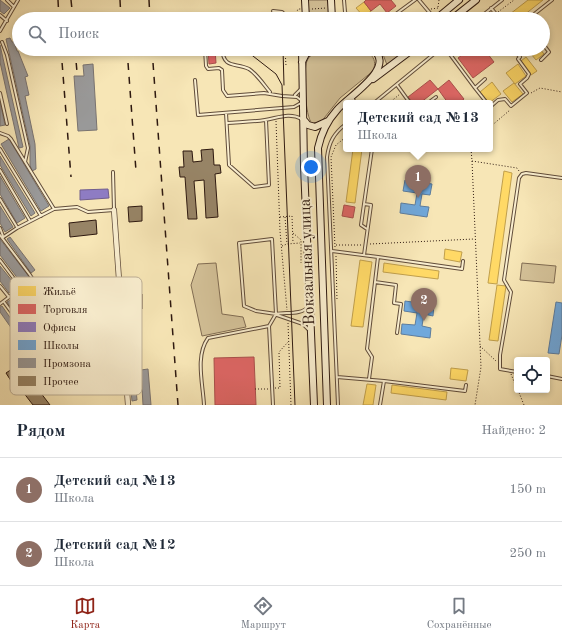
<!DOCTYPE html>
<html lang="ru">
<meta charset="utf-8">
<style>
body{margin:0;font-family:"Old Standard TT",serif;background:#f2f2f3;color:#1f2937}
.controls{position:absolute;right:12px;bottom:12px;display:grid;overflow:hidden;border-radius:4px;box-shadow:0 2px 6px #0003}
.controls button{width:36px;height:36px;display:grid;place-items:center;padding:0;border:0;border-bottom:1px solid #e0e1e3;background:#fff;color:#1f2937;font:20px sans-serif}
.you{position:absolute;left:311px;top:167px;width:14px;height:14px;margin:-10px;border:3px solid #fff;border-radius:50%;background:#1a73e8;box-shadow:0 0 0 6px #1a73e833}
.badge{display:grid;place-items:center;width:26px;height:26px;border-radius:50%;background:#8f2418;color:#fff;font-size:13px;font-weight:700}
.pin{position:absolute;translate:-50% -33px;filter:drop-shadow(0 1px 2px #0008)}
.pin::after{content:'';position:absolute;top:21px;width:14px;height:12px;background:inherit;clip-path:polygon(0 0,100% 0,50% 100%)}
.popup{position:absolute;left:343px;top:100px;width:150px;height:52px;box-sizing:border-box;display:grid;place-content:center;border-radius:4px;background:#fff;filter:drop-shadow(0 1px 3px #0005);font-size:13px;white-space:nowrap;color:#747a83}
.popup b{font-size:15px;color:#1f2937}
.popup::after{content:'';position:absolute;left:50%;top:100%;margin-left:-8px;border:8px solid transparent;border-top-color:#fff}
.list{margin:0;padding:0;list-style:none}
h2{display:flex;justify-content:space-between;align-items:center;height:52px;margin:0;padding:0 16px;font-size:17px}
h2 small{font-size:13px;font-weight:400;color:#747a83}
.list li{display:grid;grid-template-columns:26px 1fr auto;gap:12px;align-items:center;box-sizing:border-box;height:64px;padding:0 16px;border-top:1px solid #e0e1e3}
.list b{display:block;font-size:15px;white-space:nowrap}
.list p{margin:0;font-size:13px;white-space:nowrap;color:#747a83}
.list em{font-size:13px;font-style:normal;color:#747a83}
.icon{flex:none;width:22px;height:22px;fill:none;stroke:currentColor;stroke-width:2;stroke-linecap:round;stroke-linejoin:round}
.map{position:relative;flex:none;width:562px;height:405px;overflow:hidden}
.search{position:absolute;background:#fff;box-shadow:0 2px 6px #0003;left:12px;right:12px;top:12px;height:44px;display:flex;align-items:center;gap:10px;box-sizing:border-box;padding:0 14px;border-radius:22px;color:#747a83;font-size:15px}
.sheet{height:180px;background:#fff}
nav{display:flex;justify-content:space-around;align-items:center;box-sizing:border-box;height:56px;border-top:1px solid #e0e1e3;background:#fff;font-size:11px;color:#747a83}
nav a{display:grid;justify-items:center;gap:2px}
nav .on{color:#8f2418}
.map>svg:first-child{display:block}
.green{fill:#d5c39a;stroke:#826e55}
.homes{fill:#ffd966;stroke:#c09f4c}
.shops{fill:#e06666;stroke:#ab4f4c}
.offices{fill:#8e7cc3;stroke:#715e8d}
.schools{fill:#6fa8dc;stroke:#5c7d9f}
.industry{fill:#999;stroke:#797370}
.building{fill:#978466;stroke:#2e1910}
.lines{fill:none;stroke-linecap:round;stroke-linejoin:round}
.lane-casing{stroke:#604c3a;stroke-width:4}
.street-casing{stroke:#604c3a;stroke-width:6}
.secondary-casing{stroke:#2e1910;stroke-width:8}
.path{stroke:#2e1910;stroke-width:1;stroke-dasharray:1 2;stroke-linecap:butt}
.lane{stroke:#faefd0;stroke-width:2}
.street{stroke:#faefd0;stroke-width:4.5}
.secondary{stroke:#faefd0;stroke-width:6}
.tram{stroke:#2e1910;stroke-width:1}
.rail{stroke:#2e1910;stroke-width:1.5;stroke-dasharray:7 7;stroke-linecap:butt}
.labels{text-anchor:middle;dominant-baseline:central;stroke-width:4;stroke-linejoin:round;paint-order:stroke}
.street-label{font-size:16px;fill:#2e1910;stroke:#faefd0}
.key{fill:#faefd0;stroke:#bdaf96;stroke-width:1}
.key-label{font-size:11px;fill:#2e1910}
</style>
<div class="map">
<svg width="562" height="405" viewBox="0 0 562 405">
<rect width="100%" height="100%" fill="#f7e6b6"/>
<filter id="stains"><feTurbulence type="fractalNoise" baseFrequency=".005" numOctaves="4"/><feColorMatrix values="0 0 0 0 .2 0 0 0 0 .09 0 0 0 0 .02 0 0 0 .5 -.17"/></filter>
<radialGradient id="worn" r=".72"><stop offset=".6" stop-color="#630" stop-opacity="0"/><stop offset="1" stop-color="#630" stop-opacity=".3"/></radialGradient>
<!-- green -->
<path class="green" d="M308 0H328L330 19H309Z
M354 49C367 50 379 56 373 71L340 98 321 122 312 123C305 118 303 70 307 61 309 56 313 53 319 51Z
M381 49H407L387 65Z
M216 263 222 314 243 317 246 327 202 336 191 285 198 264Z
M522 263 556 266 554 283 520 280Z"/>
<!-- homes -->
<path class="homes" d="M528 0H543L519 19H514L510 14Z
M364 2 371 11 364 17 356 8Z
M527 49H540L544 54 536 60Z
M526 57 537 71 531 75 521 61Z
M518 64 526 76 515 84 506 73Z
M492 82 501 94 489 103 480 92Z
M514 83 523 94 512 102 503 91Z
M353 149H362L355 203 346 202Z
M504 171 512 173 497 284 488 283Z
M445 249 462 252 460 262 444 259Z
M360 260 372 262 363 327 351 326Z
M384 263 439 271 438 279 383 272Z
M497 285 506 286 498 341 489 340Z
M451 368 468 370 466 381 450 379Z
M367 384 376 385 373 405H363Z
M392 385 447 392 446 400 391 393Z"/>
<!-- shops -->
<path class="shops" d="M366 0H391L396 6 387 13 380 4 371 11 364 2Z
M208 49H215L216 63 209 64Z
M470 49H484L494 62 473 78 458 58Z
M430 80 438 89 420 103H413L408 97Z
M449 80 464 99 459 103H448L438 89Z
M344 205 355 207 353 218 342 216Z
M254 357 256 405H215L214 358Z"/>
<!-- offices -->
<path class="offices" d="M108 189 109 198 80 200V190Z"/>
<!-- schools -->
<path class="schools" d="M405 180 432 184 430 195 422 194 420 206 429 207 427 217 400 213 401 203 415 205 417 193 403 191Z
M405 301 434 305 433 316 424 314 422 326 431 328 430 338 401 334 402 324 415 325 417 313 404 311Z
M556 302 562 303V335L559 354 548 353Z"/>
<!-- industry -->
<path class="industry" d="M0 0 10 8 4 14 0 11Z
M10 38 12 42H14L17 51H18L28 76 25 77 29 95 25 96 35 144 36 169 32 171 30 165V146L6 39Z
M0 45 23 147 19 148 0 62Z
M93 64 97 130 78 131 74 76H84L83 65Z
M0 102 5 125 0 126Z
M9 139 49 206 41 211 1 144Z
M0 156 35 213 31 216 0 165Z
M0 176 25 218 17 223 0 194Z
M0 206 13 227 5 232 0 223Z
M10 237 35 270 31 273 7 239Z
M0 239 30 278 22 284 0 255Z
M0 266 17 287 9 293 0 281Z
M41 278 58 306 53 308 37 281Z
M31 284 51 313 43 319 23 290Z
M15 297 36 327 28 333 7 302Z
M2 306 23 336 19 339 0 312V307Z
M55 321 58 325 25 347 23 344Z
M134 369 137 400 132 401 129 370Z
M148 369 151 405H143L141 370Z"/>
<!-- building -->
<path class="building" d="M213 149 214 165H220L221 173 215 174 218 217 206 218 204 180 194 181 197 219H188L185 177H180L179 167H184L183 151H192L193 162 202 161 201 150Z
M142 206V221L129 222 128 207Z
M96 220 97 234 70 237 69 223Z
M142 294V309H132V295Z
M21 363 29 374 13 384 6 373Z
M34 384 50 405H33L23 392Z"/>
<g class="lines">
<defs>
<path id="lane" d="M7 0 14 7
M344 0 345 12 351 19
M419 0 435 19
M491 8 500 19
M273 11 282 12 289 19
M0 15 7 21
M389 19 415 0
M478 19 502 0
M528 19 552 0
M0 31 18 0
M2 42 7 55 28 148 25 162
M205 49 206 66 208 69 219 68 222 70 223 90 227 96 264 93 282 96 297 97 302 101
M222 49C224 70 236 62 249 69 257 74 264 85 270 92
M446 49 475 88 485 79
M541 60 549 52 543 44
M195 80 198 115 294 107 301 103
M397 85 410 103
M475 88 487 103
M0 93 7 124
M295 95 301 89
M352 97 355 103
M374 103 440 49
M428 103 436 97
M490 107 498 100 505 99 511 106 527 93 520 84 527 78 529 74 518 59 520 57 513 49
M226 113 229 165 254 187 269 185 266 120
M227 123C239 122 252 122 265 120 278 118 289 112 302 119
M0 133 8 136 11 139 54 209
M0 149 41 216
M0 170 30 221
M0 199 17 227
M364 204 361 225 367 229
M0 228 3 236
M0 235 30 275 58 317
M2 238 17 228 54 209 77 207 88 212 114 210 113 172
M272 239 276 314 256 311 244 306 239 243Z
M332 251 378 257 367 349 372 357 369 379
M364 255 371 205 364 204 372 149
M378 257 462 269 463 261
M0 260 21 288
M375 282 396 285 394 303 401 304 397 333
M0 286 9 297
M17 292 42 326
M4 302 29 336
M0 304 33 279
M277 315 303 324 308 329
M24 340 58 318 121 311
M517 372 500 369V355L511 292 504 280 519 178 522 174 526 173 562 178
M547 376 562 379
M337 377 384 381 380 405
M384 381 465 391 466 385
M204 405C203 384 195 356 208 338L269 326
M273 405 269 326 276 314C286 312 301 315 308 307
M338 405 327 157C329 142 334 133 346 124"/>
<path id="street" d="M114 210 128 405"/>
<path id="secondary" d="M305 0 306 19
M331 0 332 19
M436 19 459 0
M452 19 476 0
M302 49 304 166 314 405
M302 62 306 54 314 49
M373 79 413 49
M303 119 308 125 315 127 328 121
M327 405 318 148C321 134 327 121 337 110 346 98 399 67 372 49"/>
</defs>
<!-- lane casing -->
<use href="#lane" class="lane-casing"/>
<!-- street casing -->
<use href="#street" class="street-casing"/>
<!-- secondary casing -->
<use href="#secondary" class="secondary-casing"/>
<!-- path -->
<path class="path" d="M438 7 439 0
M312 9 326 8
M431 9 438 8
M498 12 514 0
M341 13 342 19
M294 19 298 9H301
M411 19 424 12
M285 49 286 66
M531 93 540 88 562 92
M389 103 400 94
M276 121 280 231 287 310
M490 127 510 110
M471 149 472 161 517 168 519 171
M472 161 481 367 475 405
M280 217 292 216 293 243
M285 217 287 244
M293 233 301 240V263
M370 244 474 239
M336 245H363
M282 246 287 244 300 243
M335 247 331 157 336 145 346 137
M336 256 337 301
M288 323 291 405
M480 346 496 361
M511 374 517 389
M275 388H280L279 352 288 342
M255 389H268
M518 390 524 405"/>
<!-- lane -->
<use href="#lane" class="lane"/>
<!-- street -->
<use href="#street" class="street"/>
<!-- secondary -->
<use href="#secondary" class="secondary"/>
<!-- tram -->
<path class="tram" d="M244 49 276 74 282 85 295 405
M283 49 284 85"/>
<!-- rail -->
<path class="rail" d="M58 0 59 19
M71 0 73 19
M120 0 121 19
M149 0 150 19
M61 49 71 177
M75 49 77 72
M127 49 136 171
M152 49 178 405"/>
</g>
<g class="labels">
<!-- street labels -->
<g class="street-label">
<text transform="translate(308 262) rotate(-92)">Вокзальная улица</text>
</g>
</g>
<!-- legend -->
<rect x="10" y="277" width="132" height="118" rx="6" class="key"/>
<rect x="18" y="286" width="18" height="10" fill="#ffd966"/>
<rect x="18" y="304" width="18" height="10" fill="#e06666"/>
<rect x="18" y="322" width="18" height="10" fill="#8e7cc3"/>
<rect x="18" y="340" width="18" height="10" fill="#6fa8dc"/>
<rect x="18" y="358" width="18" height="10" fill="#999"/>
<rect x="18" y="376" width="18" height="10" fill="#978466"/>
<g class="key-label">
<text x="43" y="295">Жильё</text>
<text x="43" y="313">Торговля</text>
<text x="43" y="331">Офисы</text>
<text x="43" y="349">Школы</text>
<text x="43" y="367">Промзона</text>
<text x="43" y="385">Прочее</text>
</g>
<rect width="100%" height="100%" filter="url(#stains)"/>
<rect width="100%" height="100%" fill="url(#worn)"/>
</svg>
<div class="controls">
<button><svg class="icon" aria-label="locate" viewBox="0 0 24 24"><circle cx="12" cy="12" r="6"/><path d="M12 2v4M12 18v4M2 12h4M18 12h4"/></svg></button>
</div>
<div class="you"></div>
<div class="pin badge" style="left:418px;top:198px;background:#8d6e63">1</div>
<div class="popup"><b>Детский сад №13</b>Школа</div>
<div class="pin badge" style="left:424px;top:321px;background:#8d6e63">2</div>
<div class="search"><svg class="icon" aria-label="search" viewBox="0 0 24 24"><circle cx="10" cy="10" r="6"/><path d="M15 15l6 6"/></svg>Поиск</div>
</div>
<section class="sheet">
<h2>Рядом<small>Найдено: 2</small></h2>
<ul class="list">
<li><span class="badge" style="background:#8d6e63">1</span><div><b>Детский сад №13</b><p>Школа</p></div><em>150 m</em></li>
<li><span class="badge" style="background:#8d6e63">2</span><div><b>Детский сад №12</b><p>Школа</p></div><em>250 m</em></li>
</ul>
</section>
<nav>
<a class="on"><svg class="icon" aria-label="map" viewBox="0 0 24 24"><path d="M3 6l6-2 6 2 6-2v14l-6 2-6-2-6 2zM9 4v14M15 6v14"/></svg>Карта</a>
<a><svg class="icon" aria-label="directions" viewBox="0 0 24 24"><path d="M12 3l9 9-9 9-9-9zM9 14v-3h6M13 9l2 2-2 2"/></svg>Маршрут</a>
<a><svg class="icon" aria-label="saved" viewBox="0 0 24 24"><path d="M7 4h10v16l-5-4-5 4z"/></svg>Сохранённые</a>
</nav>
